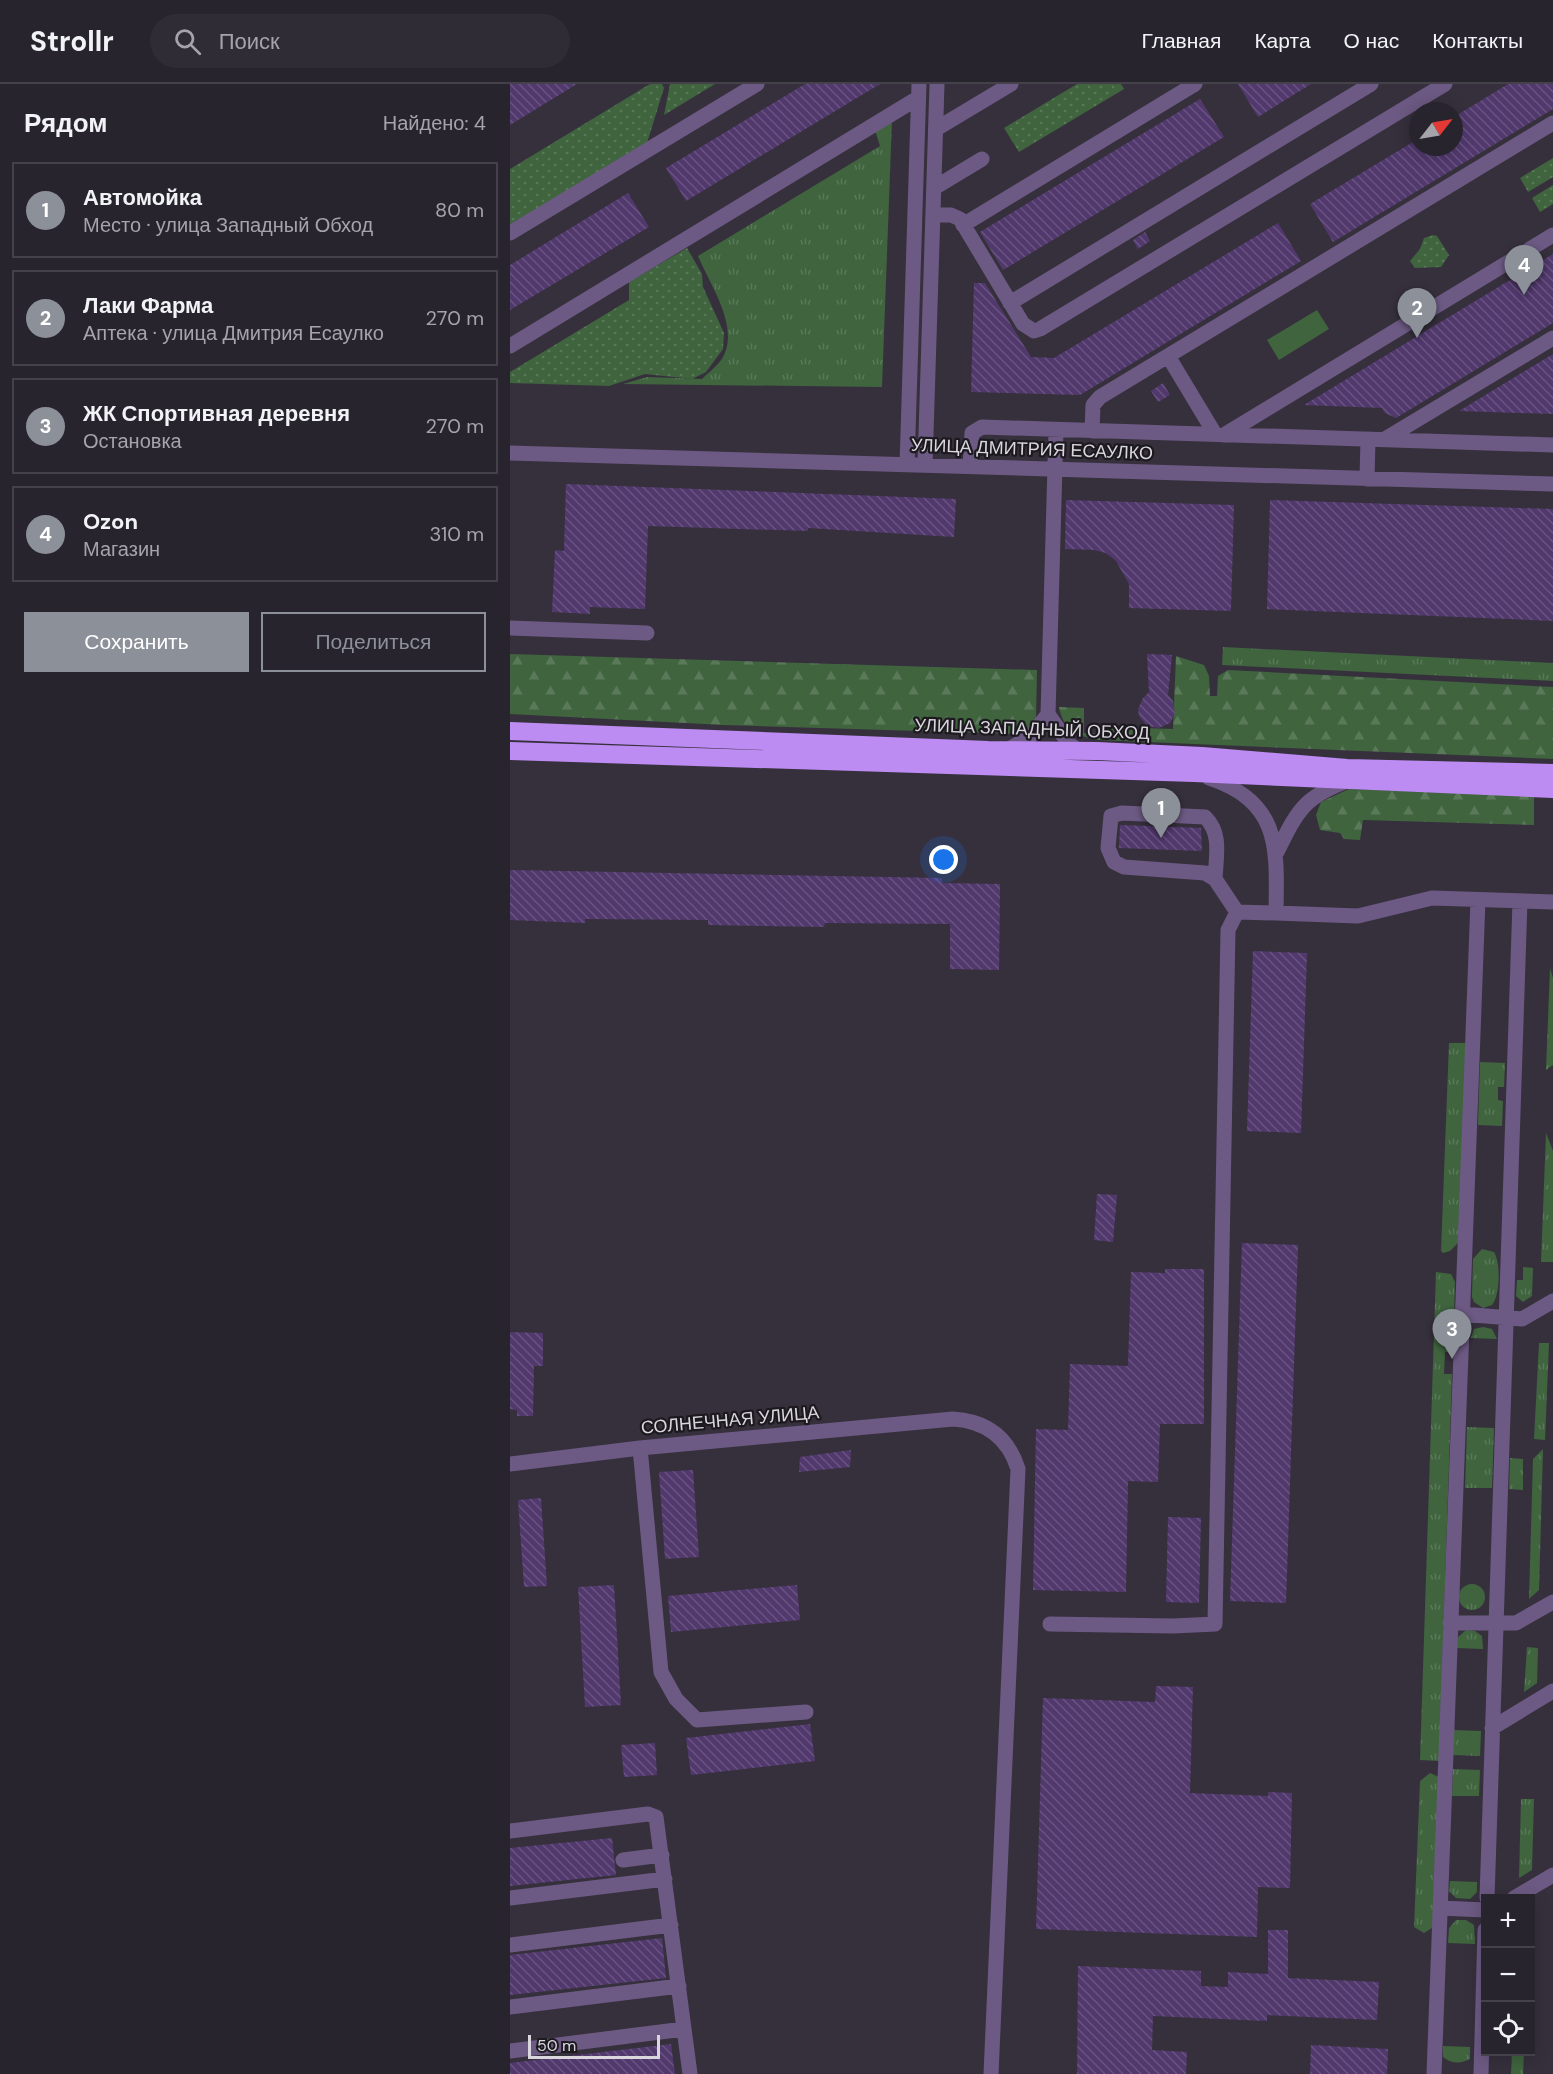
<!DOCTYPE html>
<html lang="ru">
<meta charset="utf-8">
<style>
body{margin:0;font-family:"DM Sans",sans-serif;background:#302c36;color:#f1f3f6}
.controls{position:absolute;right:18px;bottom:18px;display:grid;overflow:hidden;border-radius:0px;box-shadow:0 3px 15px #0003}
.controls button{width:54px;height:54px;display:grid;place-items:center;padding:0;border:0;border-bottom:2px solid #44414a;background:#28242e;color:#f1f3f6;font:30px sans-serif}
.compass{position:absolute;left:899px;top:18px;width:54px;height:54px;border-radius:50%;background:#28242e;box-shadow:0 3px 15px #0003;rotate:59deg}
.scale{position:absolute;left:18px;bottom:15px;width:132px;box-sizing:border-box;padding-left:6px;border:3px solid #d9d6de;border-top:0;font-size:16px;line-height:21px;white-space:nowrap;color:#d9d6de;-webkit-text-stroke:4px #1c191f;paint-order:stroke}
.you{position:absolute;left:434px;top:776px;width:21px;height:21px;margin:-15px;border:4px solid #fff;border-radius:50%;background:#1a73e8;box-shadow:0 0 0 9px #1a73e833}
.badge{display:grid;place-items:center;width:39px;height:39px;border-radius:50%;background:#8c9099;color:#fff;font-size:20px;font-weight:700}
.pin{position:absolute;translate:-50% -50px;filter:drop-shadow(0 2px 3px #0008)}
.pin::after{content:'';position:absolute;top:32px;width:21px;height:18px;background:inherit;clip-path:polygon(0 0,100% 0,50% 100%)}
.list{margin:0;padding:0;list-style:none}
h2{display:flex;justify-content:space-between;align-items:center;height:78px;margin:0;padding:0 24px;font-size:26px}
h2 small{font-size:20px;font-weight:400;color:#a5a4aa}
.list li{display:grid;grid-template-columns:39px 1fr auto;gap:18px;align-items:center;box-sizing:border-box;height:96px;margin:0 12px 12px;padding:0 12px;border:2px solid #44414a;border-radius:0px}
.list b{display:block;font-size:22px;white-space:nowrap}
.list p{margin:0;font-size:20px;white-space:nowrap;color:#a5a4aa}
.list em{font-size:20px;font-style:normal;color:#a5a4aa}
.actions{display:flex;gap:12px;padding:18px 24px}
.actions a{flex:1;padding:14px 0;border:2px solid #8c9099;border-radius:0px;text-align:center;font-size:21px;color:#8c9099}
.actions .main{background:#8c9099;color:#fff}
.icon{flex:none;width:33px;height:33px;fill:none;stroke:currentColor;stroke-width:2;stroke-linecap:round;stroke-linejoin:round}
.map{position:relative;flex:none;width:1043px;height:1990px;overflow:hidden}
header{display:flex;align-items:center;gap:36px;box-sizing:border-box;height:84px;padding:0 30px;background:#28242e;border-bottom:2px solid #44414a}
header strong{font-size:28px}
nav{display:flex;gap:33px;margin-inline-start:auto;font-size:21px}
.search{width:420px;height:54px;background:#302c36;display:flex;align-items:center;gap:15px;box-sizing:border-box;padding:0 21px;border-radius:33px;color:#a5a4aa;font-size:22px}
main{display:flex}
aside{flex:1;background:#28242e}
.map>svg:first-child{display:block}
.grass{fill:url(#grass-tufts)}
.forest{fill:url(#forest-firs)}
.park{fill:url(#park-dots)}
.pitch{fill:#3f643e}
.building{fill:url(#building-back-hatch)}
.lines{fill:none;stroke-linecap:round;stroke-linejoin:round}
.minor{stroke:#6d5a84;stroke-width:15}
.highway{stroke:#bd8cf2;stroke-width:18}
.labels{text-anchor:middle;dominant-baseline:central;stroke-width:4.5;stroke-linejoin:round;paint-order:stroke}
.street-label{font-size:18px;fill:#d9d6de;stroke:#1c191f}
</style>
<header>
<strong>Strollr</strong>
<div class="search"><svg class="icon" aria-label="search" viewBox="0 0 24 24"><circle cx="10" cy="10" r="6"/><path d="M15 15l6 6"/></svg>Поиск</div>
<nav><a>Главная</a><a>Карта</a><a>О нас</a><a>Контакты</a></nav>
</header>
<main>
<aside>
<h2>Рядом<small>Найдено: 4</small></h2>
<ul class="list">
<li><span class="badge">1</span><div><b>Автомойка</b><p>Место · улица Западный Обход</p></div><em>80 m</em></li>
<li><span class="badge">2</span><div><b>Лаки Фарма</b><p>Аптека · улица Дмитрия Есаулко</p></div><em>270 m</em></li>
<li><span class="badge">3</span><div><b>ЖК Спортивная деревня</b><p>Остановка</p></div><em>270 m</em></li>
<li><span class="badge">4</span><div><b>Ozon</b><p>Магазин</p></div><em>310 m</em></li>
</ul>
<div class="actions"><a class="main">Сохранить</a><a>Поделиться</a></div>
</aside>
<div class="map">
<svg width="1043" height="1990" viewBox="0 0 1043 1990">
<defs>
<pattern id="grass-tufts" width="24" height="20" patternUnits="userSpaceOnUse" patternTransform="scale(1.5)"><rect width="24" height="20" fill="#3f643e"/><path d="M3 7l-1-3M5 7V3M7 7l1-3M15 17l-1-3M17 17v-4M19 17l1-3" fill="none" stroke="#5a7959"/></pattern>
<pattern id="forest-firs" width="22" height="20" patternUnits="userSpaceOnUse" patternTransform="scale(1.5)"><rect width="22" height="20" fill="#3f643e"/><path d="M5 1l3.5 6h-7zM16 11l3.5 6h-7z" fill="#5a7959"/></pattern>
<pattern id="park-dots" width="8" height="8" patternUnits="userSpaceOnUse" patternTransform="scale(1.5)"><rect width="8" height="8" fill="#3f643e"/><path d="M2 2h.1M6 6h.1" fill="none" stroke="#5a7959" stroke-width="1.8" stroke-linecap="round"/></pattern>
<pattern id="building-back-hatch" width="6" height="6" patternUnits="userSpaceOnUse" patternTransform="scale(1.5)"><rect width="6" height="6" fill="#51386d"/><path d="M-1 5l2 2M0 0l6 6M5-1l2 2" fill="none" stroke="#695481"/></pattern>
</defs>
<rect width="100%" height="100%" fill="#36303d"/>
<!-- grass -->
<path class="grass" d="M382 36 372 303 113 300 137 293 192 295C198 289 207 282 212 275 231 244 200 201 188 172L370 62 365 46Z
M713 563 1043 579V597L712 581Z
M1040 884 1043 894V981L1036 986Z
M939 959H957L949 1158 940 1167 933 1169 931 1167Z
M970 978 995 979 994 1003H988V1016L993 1017 992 1042 968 1041Z
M1036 1049 1043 1067V1178H1031Z
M972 1165 984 1168C991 1179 990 1212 982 1221L973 1224 964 1218 962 1213 963 1175Z
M1013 1183 1023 1184 1022 1212 1013 1218 1006 1212 1007 1196H1013Z
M926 1188 941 1190 945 1198 943 1268H935L934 1290H942L929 1677 910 1676Z
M973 1243 982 1245 987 1255 961 1254 964 1245Z
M1029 1259H1039L1035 1356 1024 1355Z
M957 1343 984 1344 982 1404H955Z
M1033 1365 1029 1506 1019 1515 1023 1375Z
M1000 1374 1013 1375V1406L999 1405Z
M949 1513a13 13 0 1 1 26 0a13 13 0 1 1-26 0Z
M956 1546 965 1547 972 1552 973 1565 946 1564V1555Z
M1017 1563 1028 1564 1027 1599 1014 1608Z
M944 1646 971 1647 970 1672 943 1671Z
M943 1685 970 1686 969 1712H942Z
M920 1689 929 1693 925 1842 914 1849 904 1843 910 1697Z
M1011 1715H1024L1022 1786 1009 1794Z
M940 1797 967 1798V1808L960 1815 946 1814 939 1807Z
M946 1836H956L964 1841 965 1860 938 1859 939 1844Z
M933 1962 960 1963V1975C950 1980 942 1980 933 1973Z
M1002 1968H1014L1013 1990H1001Z"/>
<!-- forest -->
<path class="forest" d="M0 570 527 586 526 636 512 650 214 641 0 630Z
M666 572 694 581 699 592 700 612H707L708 592 718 586 1043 603V675L589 656C567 652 553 646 549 623L574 624V649H597V643L663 645Z
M839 705 1024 712V741L853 736 850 756 834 755 830 749 810 746 806 731 811 718Z"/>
<!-- park -->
<path class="park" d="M140 0H152L154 4 137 59 0 141V85Z
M160 0H205L154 31Z
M567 0H611L614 5 509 68 494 44Z
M1043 74V93L1018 108 1010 94Z
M1043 101V120L1030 128 1022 114Z
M923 151 927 152 939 171 931 183 905 184 900 177 910 165 914 154Z
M177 164 192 190 193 203 214 249 213 265 196 288 182 295 135 290 99 302 0 299V288L119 216V198Z"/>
<!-- pitch -->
<path class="pitch" d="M807 226 819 245 769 276 757 256Z"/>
<!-- building -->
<path class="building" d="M0 0H67L0 41Z
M295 0H370L176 117 156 84Z
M728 0H801L748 33Z
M998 0H1043V25L823 158 800 120 908 55V63H944V33Z
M690 15 714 53 493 186 470 148Z
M118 109 139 143 0 226V181Z
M768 139 791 177 570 311 461 308 464 199H475L521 273 544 274Z
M635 148 640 157 628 165 623 156Z
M1043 170V239L886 334 875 329 872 324 794 321Z
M1043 270V330L949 327Z
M653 299 660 311 648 318 641 307Z
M56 400 446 415 444 453 298 444V447L138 442 135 525 80 523V530L42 528 45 466 54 467Z
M556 416 724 421 721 527 619 524V500L606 477 596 469 584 466 555 465Z
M760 416 1043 425V537L757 525Z
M637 570 662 571 658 611 663 617 665 629 660 639 649 644 637 642 629 632 628 625 633 614 639 608Z
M610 741 691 744 692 767 609 764Z
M0 786 432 794V799L490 800 489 886 440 885V840L315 839 314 843 198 841V836L75 835V839L0 836Z
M743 867 797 869 791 1049 737 1047Z
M587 1110 607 1111 603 1158 584 1156Z
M732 1159 788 1161 776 1519 720 1517Z
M655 1185H694V1340H650L648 1398 618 1397 616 1508 523 1506 526 1345 558 1346 560 1280 618 1282 621 1188 655 1189Z
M0 1248 33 1249V1282H24L23 1332H7V1326L0 1325Z
M341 1366 340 1383 289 1388 290 1373Z
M183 1386 189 1473 155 1475 149 1388Z
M31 1414 37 1502 14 1503 8 1416Z
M658 1433 691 1434 689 1519 656 1518Z
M104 1501 111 1621 75 1623 68 1503Z
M287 1501 290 1536 161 1548 158 1512Z
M646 1602 683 1603 680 1709 758 1712V1708L782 1709 780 1804 748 1803 747 1853 526 1845 533 1614 645 1618Z
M300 1640 305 1677 181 1691 176 1654Z
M145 1659 147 1691 114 1693 111 1661Z
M102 1754 106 1791 0 1802V1764Z
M758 1846H778V1894L869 1898 867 1936 757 1931V1937L643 1932 642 1966 677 1968 676 1990H567L568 1882 691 1887V1902L718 1903V1888L758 1890Z
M152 1854 156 1894 0 1911V1871Z
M161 1960 165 1990H0V1979Z
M801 1961 878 1965 877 1990H800Z"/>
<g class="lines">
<!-- minor -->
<path class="minor" d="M426 45 501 0
M424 104 472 75
M423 131H441L450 135 513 240 524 247 530 245 935 0
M453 141 685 0
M0 149 247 0
M500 219 861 0
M0 262 408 14
M658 272 705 350
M546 346 538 630 559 660 569 667
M582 347 583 321 590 313 1043 39
M714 351 1043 151
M875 355 1043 254
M0 369 1043 400
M397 381 409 0
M415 381 427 0
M460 383 462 349 472 343 1043 361
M857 395 858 355
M0 544 137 549
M496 667 521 652 538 630
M699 694C771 718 767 764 766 829L848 832 922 814 1043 818
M767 768C787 728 792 714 837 697
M705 795C706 773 712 749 695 733L612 729 601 732 598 764 604 778 614 783 695 789 705 795 727 828
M952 1230 1012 1235 1043 1217
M130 1364 151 1588 166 1615 187 1636 296 1628
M0 1380 130 1364 443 1335C476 1337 498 1353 508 1385L481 1990
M940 1539H1006L1043 1518
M540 1540 663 1542 705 1540 718 846 727 828 766 829
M982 1644 1043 1607
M0 1747 138 1730 146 1733 180 1990
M113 1776 152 1771
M0 1814 155 1795
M977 1814 1010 817
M1004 1814 1043 1791
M930 1824 975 1826
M0 1861 161 1841
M0 1923 169 1902
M0 1967 174 1945
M924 1990 968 816
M971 1990 975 1846"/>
<!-- highway -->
<path class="highway" d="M0 647 478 666 587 667 692 672 837 684 1043 689
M0 667 684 689 1043 705"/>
</g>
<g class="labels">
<!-- street labels -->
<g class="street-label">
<text transform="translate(522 365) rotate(2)">УЛИЦА ДМИТРИЯ ЕСАУЛКО</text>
<text transform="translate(522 645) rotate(2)">УЛИЦА ЗАПАДНЫЙ ОБХОД</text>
<text transform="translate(220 1336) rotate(-5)">СОЛНЕЧНАЯ УЛИЦА</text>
</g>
</g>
</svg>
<div class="controls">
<button>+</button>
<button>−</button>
<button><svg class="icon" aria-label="locate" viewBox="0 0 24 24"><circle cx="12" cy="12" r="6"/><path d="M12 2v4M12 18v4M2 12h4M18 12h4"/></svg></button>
</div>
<svg class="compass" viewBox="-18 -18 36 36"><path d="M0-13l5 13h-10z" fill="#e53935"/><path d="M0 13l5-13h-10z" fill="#a5a4aa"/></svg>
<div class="scale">50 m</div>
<div class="you"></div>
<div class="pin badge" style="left:651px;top:754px">1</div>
<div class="pin badge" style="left:907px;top:254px">2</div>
<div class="pin badge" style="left:942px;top:1275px">3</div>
<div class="pin badge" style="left:1014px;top:211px">4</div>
</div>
</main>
